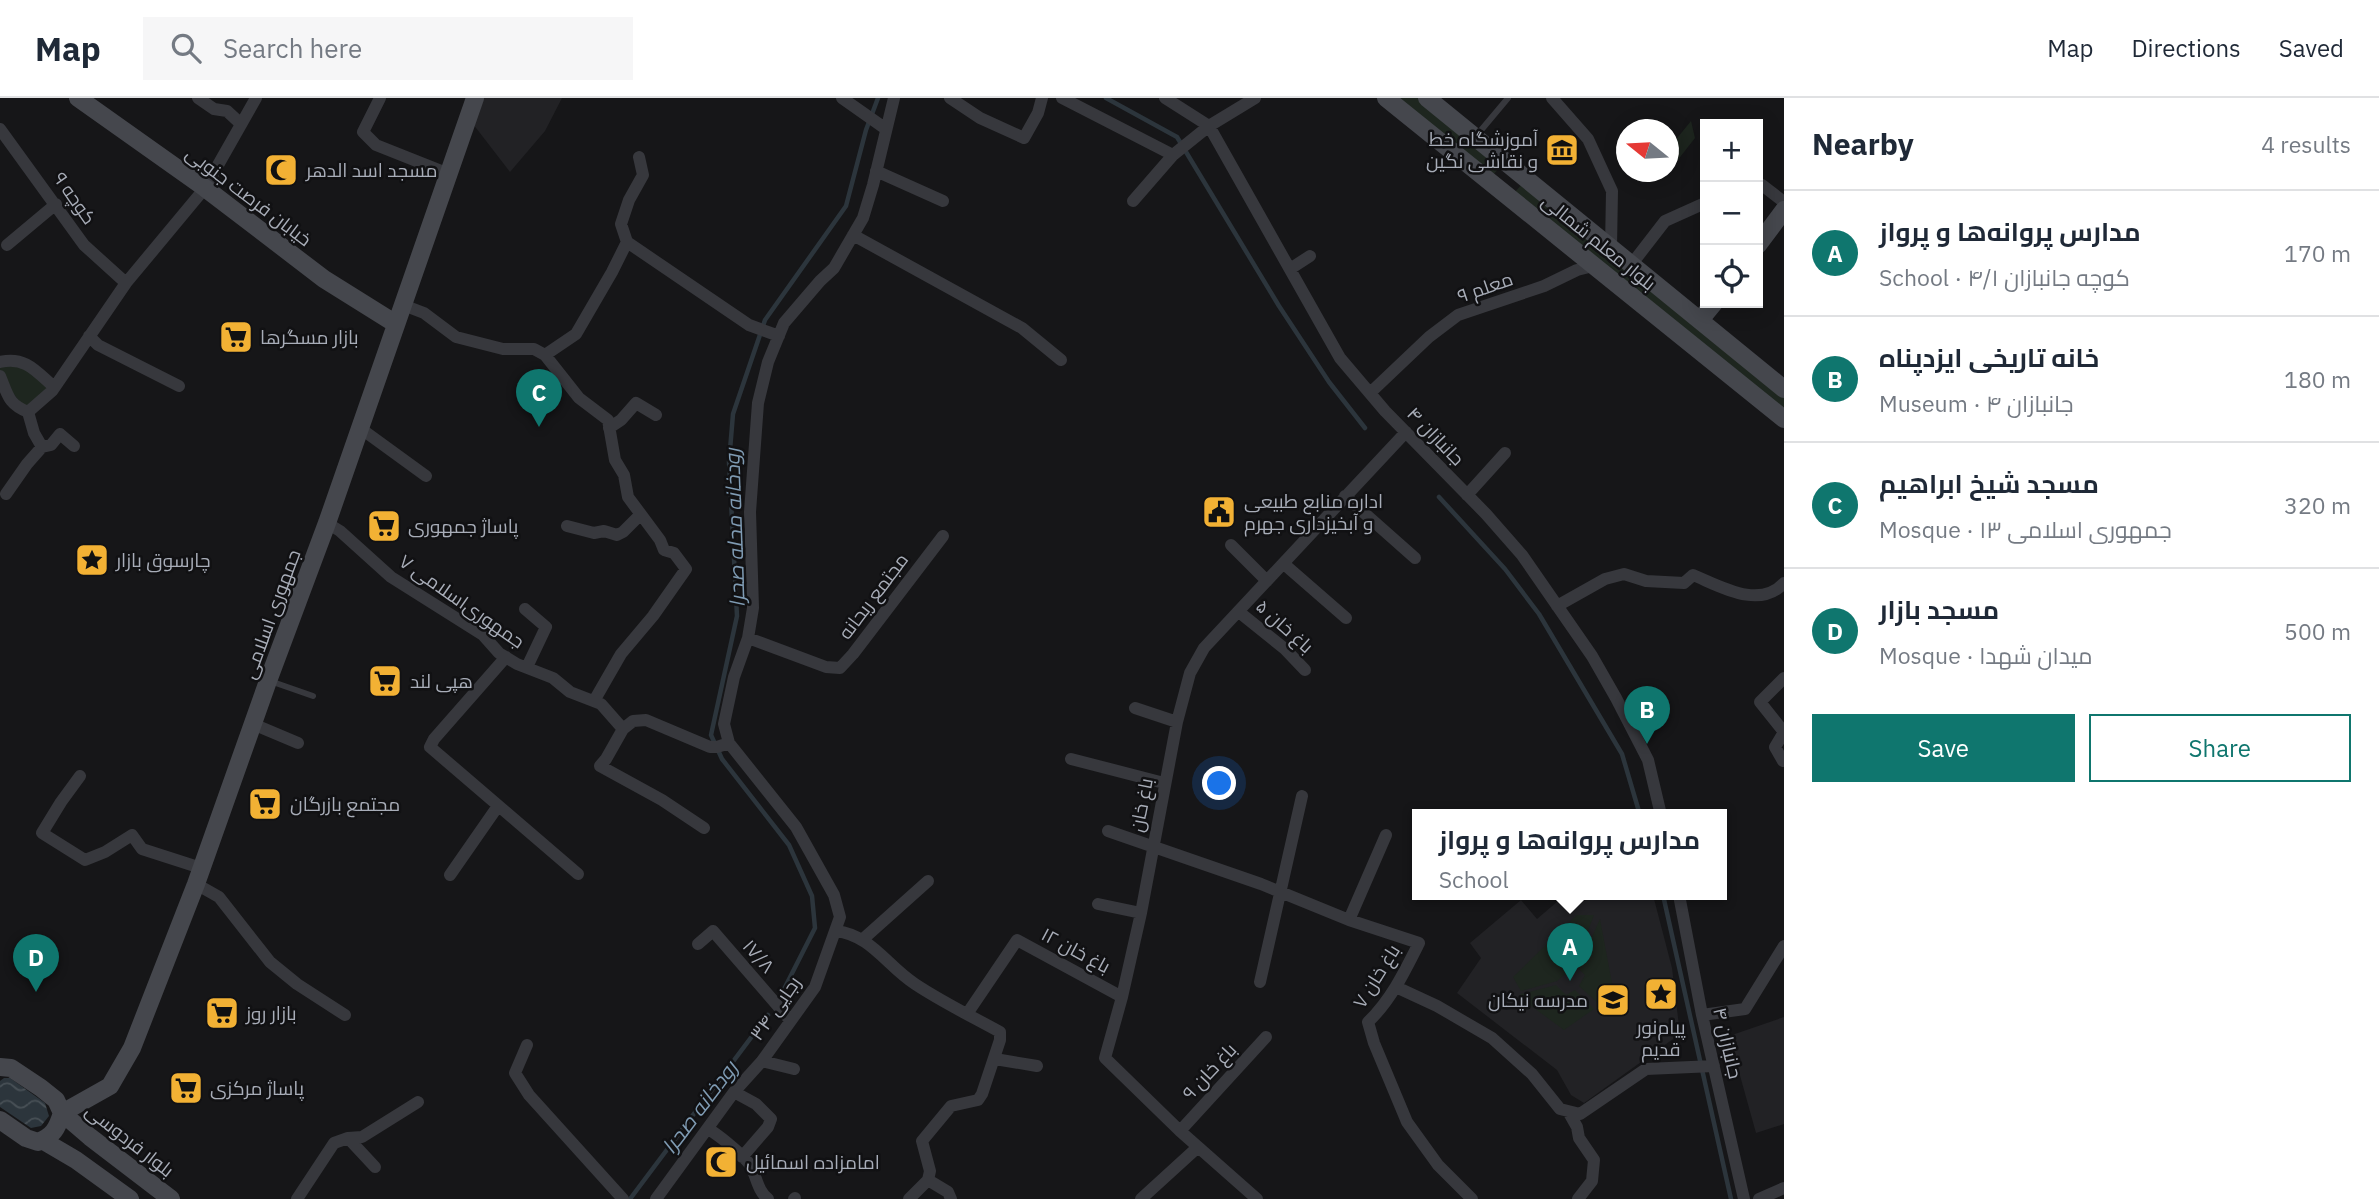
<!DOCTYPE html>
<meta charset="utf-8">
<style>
body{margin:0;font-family:"IBM Plex Sans",Cairo,sans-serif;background:#f6f6f7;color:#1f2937}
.controls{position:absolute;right:21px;top:21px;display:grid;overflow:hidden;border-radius:0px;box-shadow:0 4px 18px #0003}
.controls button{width:63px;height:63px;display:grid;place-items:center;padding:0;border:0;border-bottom:2px solid #e0e1e3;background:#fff;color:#1f2937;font:35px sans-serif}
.compass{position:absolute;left:1616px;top:21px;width:63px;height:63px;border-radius:50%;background:#fff;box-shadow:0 4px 18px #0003;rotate:288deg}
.you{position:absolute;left:1220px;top:686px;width:24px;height:24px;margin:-18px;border:5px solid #fff;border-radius:50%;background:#1a73e8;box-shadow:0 0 0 10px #1a73e833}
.badge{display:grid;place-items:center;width:46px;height:46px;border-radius:50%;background:#0f766e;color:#fff;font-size:23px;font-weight:700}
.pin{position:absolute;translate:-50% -58px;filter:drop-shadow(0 2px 4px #0008)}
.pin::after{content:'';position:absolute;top:37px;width:24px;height:21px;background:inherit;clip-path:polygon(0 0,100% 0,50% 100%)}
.popup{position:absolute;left:1412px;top:711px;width:315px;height:91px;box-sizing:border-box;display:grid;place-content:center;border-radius:0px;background:#fff;filter:drop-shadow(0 2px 5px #0005);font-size:23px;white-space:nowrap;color:#747a83}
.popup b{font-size:26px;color:#1f2937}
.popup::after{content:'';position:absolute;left:50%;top:100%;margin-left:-14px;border:14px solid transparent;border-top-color:#fff}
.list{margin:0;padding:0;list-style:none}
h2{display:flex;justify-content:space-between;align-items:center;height:91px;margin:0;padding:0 28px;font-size:30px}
h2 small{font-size:23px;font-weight:400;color:#747a83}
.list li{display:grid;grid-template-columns:46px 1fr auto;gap:21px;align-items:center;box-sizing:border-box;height:126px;padding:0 28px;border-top:2px solid #e0e1e3}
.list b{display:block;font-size:26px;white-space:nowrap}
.list p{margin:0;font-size:23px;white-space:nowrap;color:#747a83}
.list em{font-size:23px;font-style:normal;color:#747a83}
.actions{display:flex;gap:14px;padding:21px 28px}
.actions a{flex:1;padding:16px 0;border:2px solid #0f766e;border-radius:0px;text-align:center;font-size:24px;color:#0f766e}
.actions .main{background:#0f766e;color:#fff}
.icon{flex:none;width:38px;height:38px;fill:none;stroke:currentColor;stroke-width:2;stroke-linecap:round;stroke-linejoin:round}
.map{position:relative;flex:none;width:1784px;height:1101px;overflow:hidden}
header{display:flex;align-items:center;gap:42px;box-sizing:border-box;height:98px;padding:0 35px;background:#fff;border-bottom:2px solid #e0e1e3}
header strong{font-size:33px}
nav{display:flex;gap:38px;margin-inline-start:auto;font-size:24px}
.search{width:490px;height:63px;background:#f6f6f7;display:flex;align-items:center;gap:18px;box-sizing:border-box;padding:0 24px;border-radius:0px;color:#747a83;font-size:26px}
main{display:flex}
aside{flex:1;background:#fff}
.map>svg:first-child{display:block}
.built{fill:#222225}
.green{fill:#1e261f}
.water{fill:url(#water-waves)}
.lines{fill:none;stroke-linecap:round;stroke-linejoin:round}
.stream{stroke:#2c353c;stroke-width:4.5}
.lane{stroke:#37383d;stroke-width:6}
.street{stroke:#37383d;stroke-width:12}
.secondary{stroke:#45474d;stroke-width:18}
.labels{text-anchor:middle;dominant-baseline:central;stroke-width:5;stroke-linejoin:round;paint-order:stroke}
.poi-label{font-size:19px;fill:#a8adb8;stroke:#111113;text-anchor:start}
.street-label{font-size:19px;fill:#a8adb8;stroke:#111113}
.water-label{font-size:21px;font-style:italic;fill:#7f9bb3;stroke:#111113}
</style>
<header>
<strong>Map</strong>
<div class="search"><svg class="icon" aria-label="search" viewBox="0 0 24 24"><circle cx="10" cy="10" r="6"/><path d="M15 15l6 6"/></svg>Search here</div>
<nav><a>Map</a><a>Directions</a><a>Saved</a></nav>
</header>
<main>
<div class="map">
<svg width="1784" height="1101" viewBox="0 0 1784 1101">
<defs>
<pattern id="water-waves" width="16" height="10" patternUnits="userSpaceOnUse" patternTransform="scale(1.75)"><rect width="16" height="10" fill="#2c353c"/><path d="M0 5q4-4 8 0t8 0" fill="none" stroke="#485056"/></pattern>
</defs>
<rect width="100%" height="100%" fill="#161618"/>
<!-- built -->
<path class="built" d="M483 0H562L545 33 510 74 473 26Z
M1565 797H1653L1672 870 1680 936 1584 1005 1571 997 1557 972 1457 895 1481 860 1470 845 1521 802 1537 821Z
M1784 919V1026L1756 1035 1729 938Z"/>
<!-- green -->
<path class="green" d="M1397 0H1418L1501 68 1493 77Z
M1691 23 1695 40 1677 63 1669 50Z
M1522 86 1784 299V314L1515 94Z
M15 260 54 289 28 314 0 279V265Z
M1577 817H1594L1574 869 1557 883 1521 893 1513 879Z
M1600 821 1614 896 1599 906 1579 888 1585 877 1578 870Z
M1556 887 1566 897 1575 892 1594 911 1564 932 1519 899 1521 896Z"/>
<!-- water -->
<path class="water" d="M4 980H10L45 1005 49 1018 41 1028 31 1030 0 1009V983Z"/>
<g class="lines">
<!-- stream -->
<path class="stream" d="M1106 0 1177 39 1279 208 1329 284 1365 330
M1439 399 1505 471 1539 516 1622 656 1640 717
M1663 797 1731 1101
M782 895 815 830 812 798 789 747 722 661 711 637 737 518 729 364 733 316 765 222 846 108 866 32 878 0
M630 1101 768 917"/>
<!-- lane -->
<path class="lane" d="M1477 37 1508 0
M270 583 313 598"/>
<!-- street -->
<path class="street" d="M198 0 214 11 227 13 241 26
M380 0 363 34 376 47 449 76
M842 0 886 31
M950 0 980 20 1024 40 1038 15 1042 0
M1062 0 1173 57 1133 103
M1165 0 1209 28 1340 260 1385 313 1486 416 1522 457 1592 558 1616 600 1648 662 1661 717
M1552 0 1588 41 1612 93 1611 149
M0 31 84 147 126 185
M1173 57 1209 28 1255 0
M639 59 643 77 629 102 621 126 627 144 749 227 779 238
M876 73 943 103
M1758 88 1762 87 1784 104
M853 137 1022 230 1061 262
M7 147 56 106
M1631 167 1665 123 1705 105
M1290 171 1310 158
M403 207 424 215 456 239 503 251H534L545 257 576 236 612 174 627 144
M89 238 98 247 179 288
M545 257 579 300 608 322 615 362 624 377 628 399 660 442 664 452 674 455 686 471 653 518 621 556 594 603
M0 264C25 258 36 273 54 289
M0 278C8 297 8 306 28 314
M1370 295 1429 239 1458 217 1544 188 1577 172 1593 168
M360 330 426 378
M609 330 621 322 636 305 656 317
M42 349 51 347 60 336 74 348
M6 396 27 366 42 349 34 335 28 314 52 293 126 185 205 90 256 0
M1467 397 1505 355
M1345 398 1415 460
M327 425 340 433 391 479 483 537 499 555 517 566 553 580 570 594 601 606 623 631 633 623 646 622 710 649H717L729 645
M567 428 594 435 604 433 617 437 623 434 640 417
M1231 447 1267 483
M1284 466 1346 520
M1557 508 1605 481 1624 476 1646 483 1684 485 1693 477C1720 488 1759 512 1784 485
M525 511 546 529 527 569
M1239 514 1285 551 1305 572
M748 540 826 569 840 570 853 556 943 438
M506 559 434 641 430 649 578 776
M1135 610 1177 624
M253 626 298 645
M623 631 606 661 600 668 662 702 704 730
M1784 634 1760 604 1784 580
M1071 661 1164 685
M1783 663 1775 649 1784 634
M80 678 61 704 42 735 85 762 105 754 132 737 142 751 201 770
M1108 733 1261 786 1349 822 1419 845C1405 873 1391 902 1368 924L1374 945 1407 1024 1438 1067 1472 1101
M450 777 498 708
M196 786 219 799 270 864 297 886 345 917
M1679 797 1702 917 1744 1101
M1098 806 1141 815
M1349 822 1386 737
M836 833C871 837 887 868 915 886 942 904 971 918 1000 934V942L982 996 978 1002 951 1008 922 1043 930 1073 928 1082
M862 842 928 783
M698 846 713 833 790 922
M1260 884 1302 698
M1396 889 1437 908 1492 940 1532 976 1560 1011 1580 1016 1646 971 1714 968
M967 916 1017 842 1122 899
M1702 917 1745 911 1784 848
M527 947 515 975 529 997 623 1101
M995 961 1037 968
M762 963 794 971
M734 994 756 1006 771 1021 768 1029 742 1059
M1568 1013 1577 1029 1579 1040 1594 1062 1592 1083 1578 1101
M707 1031C716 1034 745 1059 750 1067 757 1079 757 1092 768 1101
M1180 1033 1266 939
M348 1040 375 1069
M297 1101 334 1045 348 1040 362 1039 418 1004
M656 1101 734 994 762 963 815 889 840 819 834 797 796 729 729 645 724 626 734 579 748 540 753 510 750 414 758 305 768 264 784 225 820 183 834 170 863 120 873 87 894 0
M794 1101 795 1100
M909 1101 928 1082 948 1094 951 1101
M1141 1101 1198 1049
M1257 1101 1180 1033 1105 960 1122 899 1141 815 1177 624 1190 575 1204 550 1406 334
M1759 1101 1784 1090"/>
<!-- secondary -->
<path class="secondary" d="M78 0 205 90 324 181 396 226
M1386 0 1784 321
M1427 0 1784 291
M1758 147 1784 112
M1700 222 1714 205
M0 969 11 970 41 990 56 1002 62 1015 90 1039 171 1101
M62 1015 110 988 132 950 196 786 268 583 327 425 475 0
M0 1022 26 1040 38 1044C53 1038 57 1031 62 1015
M42 1042 76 1062 130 1101"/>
</g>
<!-- icons -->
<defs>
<symbol id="museum-square" viewBox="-11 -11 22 22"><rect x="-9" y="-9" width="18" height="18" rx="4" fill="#f2b134" stroke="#111113"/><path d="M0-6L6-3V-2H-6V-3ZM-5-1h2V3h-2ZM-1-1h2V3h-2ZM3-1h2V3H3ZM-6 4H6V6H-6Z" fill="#111"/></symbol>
<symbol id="mosque-square" viewBox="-11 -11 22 22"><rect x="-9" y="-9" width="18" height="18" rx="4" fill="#f2b134" stroke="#111113"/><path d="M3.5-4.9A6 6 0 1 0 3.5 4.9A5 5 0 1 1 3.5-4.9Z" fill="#111"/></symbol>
<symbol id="supermarket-square" viewBox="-11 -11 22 22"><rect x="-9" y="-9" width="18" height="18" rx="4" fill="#f2b134" stroke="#111113"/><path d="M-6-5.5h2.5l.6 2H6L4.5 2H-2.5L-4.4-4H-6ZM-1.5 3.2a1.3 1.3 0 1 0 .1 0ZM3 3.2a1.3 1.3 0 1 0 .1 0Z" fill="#111"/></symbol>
<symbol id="civic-square" viewBox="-11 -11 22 22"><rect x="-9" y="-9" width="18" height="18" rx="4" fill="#f2b134" stroke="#111113"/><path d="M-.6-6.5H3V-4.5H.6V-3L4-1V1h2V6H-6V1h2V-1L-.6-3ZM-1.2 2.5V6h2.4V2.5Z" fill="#111"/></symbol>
<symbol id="sight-square" viewBox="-11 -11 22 22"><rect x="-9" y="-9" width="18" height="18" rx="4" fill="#f2b134" stroke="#111113"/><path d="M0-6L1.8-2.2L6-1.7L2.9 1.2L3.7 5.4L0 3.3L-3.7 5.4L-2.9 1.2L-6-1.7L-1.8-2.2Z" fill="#111"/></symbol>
<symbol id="school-square" viewBox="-11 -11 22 22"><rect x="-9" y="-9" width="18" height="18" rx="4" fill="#f2b134" stroke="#111113"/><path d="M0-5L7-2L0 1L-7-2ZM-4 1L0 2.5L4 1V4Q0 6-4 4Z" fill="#111"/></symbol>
</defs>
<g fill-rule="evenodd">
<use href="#museum-square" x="1543" y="33" width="38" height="38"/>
<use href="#mosque-square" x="262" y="53" width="38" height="38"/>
<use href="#supermarket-square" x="217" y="220" width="38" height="38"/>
<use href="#civic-square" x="1200" y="395" width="38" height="38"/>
<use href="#supermarket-square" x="365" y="409" width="38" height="38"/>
<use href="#sight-square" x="73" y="443" width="38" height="38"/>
<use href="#supermarket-square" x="366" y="564" width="38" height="38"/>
<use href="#supermarket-square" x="246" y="687" width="38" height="38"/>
<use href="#sight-square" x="1642" y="877" width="38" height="38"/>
<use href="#school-square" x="1594" y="883" width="38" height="38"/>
<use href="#supermarket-square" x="203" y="896" width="38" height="38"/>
<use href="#supermarket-square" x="167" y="971" width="38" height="38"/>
<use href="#mosque-square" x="702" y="1045" width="38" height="38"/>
</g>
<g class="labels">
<!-- poi labels -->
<g class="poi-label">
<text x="1538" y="41" text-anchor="end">آموزشگاه خط<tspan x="1538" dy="22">و نقاشی نگین</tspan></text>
<text x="306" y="72">مسجد اسد الدهر</text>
<text x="260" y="239">بازار مسگرها</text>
<text x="1244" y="403">اداره منابع طبیعی<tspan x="1244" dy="22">و آبخیزداری جهرم</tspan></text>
<text x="408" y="428">پاساژ جمهوری</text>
<text x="116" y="462">چارسوق بازار</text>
<text x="410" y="583">هپی لند</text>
<text x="290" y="706">مجتمع بازرگان</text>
<text x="1588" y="902" text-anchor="end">مدرسه نیکان</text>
<text x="246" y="915">بازار روز</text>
<text x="1661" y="929" text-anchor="middle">پیام‌نور<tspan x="1661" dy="22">قدیم</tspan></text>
<text x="210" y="990">پاساژ مرکزی</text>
<text x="746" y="1064">امامزاده اسمائیل</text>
</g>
<!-- street labels -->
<g class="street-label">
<text transform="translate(249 98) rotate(37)">خیابان فرصت جنوبی</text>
<text transform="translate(75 100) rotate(55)">کوچه ۹</text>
<text transform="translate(1599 144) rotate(39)">بلوار معلم شمالی</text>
<text transform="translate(1485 189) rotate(-19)">معلم ۹</text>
<text transform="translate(1436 338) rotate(46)">جانبازان ۴</text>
<text transform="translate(873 498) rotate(-53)">مجتمع ریحانه</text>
<text transform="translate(462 503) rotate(35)">جمهوری‌اسلامی ۷</text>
<text transform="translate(271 516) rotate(-70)">جمهوری اسلامی</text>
<text transform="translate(1285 528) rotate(42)">باغ خان ۵</text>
<text transform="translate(1141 707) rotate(-79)">باغ خان</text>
<text transform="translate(1076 852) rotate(28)">باغ خان ۱۲</text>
<text transform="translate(759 858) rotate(49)">۱۷/۸</text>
<text transform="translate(1376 878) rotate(-58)">باغ خان ۷</text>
<text transform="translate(775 910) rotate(-55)">رجایی ۳۴</text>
<text transform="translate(1728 945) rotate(77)">جانبازان ۴</text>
<text transform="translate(1209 973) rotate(-47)">باغ خان ۹</text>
<text transform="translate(130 1042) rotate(38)">بلوار فردوسی</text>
</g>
<!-- water labels -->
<g class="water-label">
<text transform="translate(734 430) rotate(-92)">رودخانه محله صحرا</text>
<text transform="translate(699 1009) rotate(-53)">رودخانه صحرا</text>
</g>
</g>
</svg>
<div class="controls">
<button>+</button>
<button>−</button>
<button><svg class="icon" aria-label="locate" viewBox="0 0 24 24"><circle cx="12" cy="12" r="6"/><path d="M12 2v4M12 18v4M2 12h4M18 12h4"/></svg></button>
</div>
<svg class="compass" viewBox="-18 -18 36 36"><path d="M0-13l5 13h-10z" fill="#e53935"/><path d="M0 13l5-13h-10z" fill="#747a83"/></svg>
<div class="you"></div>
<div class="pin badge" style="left:1570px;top:883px">A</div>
<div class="popup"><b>مدارس پروانه‌ها و پرواز</b>School</div>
<div class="pin badge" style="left:1647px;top:646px">B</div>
<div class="pin badge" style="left:539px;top:329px">C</div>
<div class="pin badge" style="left:36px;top:894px">D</div>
</div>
<aside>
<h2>Nearby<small>4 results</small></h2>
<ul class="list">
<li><span class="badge">A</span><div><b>مدارس پروانه‌ها و پرواز</b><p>School · کوچه جانبازان ۴/۱</p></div><em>170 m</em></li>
<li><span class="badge">B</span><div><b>خانه تاریخی ایزدپناه</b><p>Museum · جانبازان ۴</p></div><em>180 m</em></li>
<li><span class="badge">C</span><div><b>مسجد شیخ ابراهیم</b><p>Mosque · جمهوری اسلامی ۱۳</p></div><em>320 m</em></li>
<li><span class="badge">D</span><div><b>مسجد بازار</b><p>Mosque · میدان شهدا</p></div><em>500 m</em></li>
</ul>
<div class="actions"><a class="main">Save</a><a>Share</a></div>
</aside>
</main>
